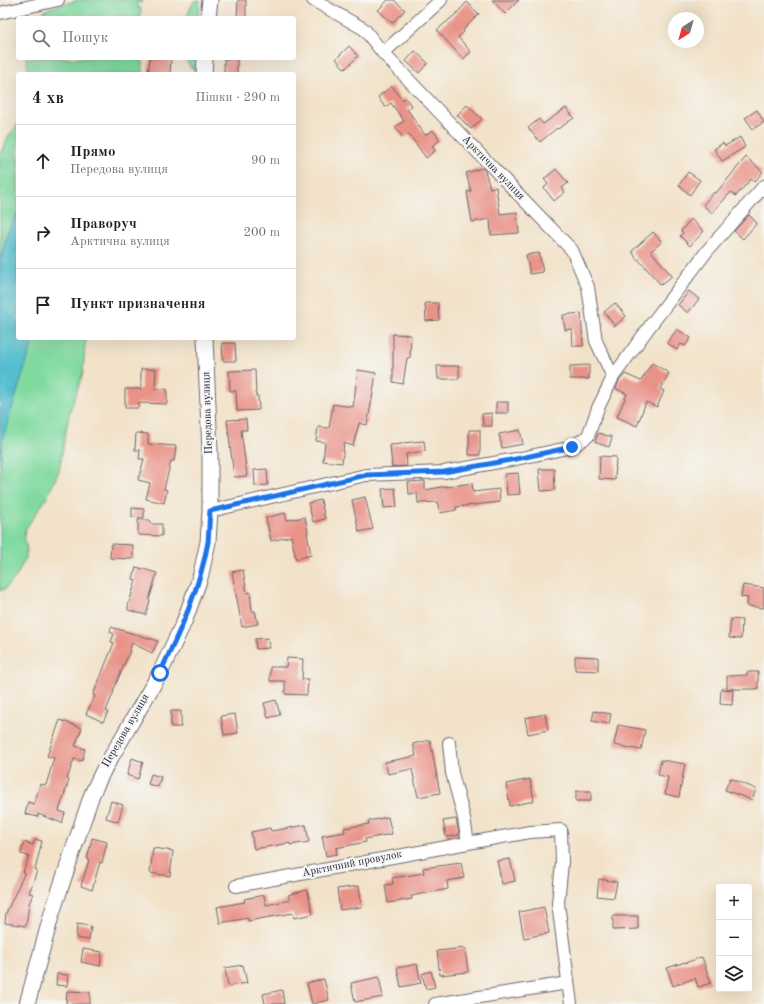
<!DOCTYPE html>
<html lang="uk">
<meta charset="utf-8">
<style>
body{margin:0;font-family:"Old Standard TT",serif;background:#f6f6f6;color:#222}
.controls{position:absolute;right:12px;bottom:12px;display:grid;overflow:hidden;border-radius:4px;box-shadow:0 4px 16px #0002}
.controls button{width:36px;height:36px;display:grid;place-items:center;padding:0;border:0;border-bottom:1px solid #e0e0e0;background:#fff;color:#222;font:20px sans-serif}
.compass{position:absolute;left:668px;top:12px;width:36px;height:36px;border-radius:50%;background:#fff;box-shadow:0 4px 16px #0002;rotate:217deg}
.stop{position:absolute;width:12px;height:12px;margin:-9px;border:3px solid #1a73e8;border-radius:50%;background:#fff}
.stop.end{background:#1a73e8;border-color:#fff;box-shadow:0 1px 4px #0008}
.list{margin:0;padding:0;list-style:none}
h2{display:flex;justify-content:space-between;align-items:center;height:52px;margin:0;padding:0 16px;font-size:17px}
h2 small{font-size:13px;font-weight:400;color:#767676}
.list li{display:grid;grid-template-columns:26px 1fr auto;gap:12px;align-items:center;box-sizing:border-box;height:72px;padding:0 16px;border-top:1px solid #e0e0e0}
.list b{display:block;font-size:15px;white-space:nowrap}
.list p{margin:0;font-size:13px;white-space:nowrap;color:#767676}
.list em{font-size:13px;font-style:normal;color:#767676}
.icon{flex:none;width:22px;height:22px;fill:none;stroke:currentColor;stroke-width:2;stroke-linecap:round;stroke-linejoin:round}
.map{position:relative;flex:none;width:764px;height:1004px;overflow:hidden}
.search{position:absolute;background:#fff;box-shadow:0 4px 16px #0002;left:16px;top:16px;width:280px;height:44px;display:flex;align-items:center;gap:10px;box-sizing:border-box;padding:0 14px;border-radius:4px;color:#767676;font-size:15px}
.panel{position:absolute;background:#fff;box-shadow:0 4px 16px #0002;left:16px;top:72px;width:280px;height:268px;border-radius:4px}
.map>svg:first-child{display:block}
.green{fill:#80daa0;stroke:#517e6e}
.water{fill:#53becf;stroke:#3a7085}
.building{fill:#e99388}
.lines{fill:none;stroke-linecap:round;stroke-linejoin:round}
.minor-casing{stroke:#6b656d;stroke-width:14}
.tertiary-casing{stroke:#6b656d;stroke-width:17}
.minor{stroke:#fff;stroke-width:12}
.tertiary{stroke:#fff;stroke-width:15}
.route{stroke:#1a73e8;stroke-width:5}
.labels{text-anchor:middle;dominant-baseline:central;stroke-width:4;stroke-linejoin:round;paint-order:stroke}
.street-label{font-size:11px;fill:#22223b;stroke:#f6f6f2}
</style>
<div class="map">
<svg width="764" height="1004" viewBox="0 0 764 1004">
<rect width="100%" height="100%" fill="#f6f6f2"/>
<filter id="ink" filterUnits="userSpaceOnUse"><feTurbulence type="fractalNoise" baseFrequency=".025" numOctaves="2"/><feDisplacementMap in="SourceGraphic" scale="8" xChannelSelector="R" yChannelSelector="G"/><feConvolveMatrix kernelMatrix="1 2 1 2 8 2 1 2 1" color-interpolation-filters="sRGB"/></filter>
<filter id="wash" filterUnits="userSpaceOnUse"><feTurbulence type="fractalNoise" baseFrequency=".012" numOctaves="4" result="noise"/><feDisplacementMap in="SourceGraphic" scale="16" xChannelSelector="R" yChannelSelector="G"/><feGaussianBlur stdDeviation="0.9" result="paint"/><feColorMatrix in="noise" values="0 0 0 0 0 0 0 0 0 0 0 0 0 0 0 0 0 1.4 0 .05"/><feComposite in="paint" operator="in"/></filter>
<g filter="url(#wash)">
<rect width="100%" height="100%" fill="#f2e2c9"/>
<!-- green -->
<path class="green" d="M78 0H142V3L137 2V7L141 8 140 18H37L44 11 50 8Z
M198 0H200L198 18H186L194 1Z
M26 58H137V60L143 61V74H29Z
M185 58H195L194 69 190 67Z
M18 124V338H87L85 344 83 373 69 414 59 471 46 499 26 528 24 535 27 550 26 557 16 577 6 588 0 591V154L8 137Z"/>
<!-- water -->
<path class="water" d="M18 212V338H34L3 437 0 466V262L7 233Z"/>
<g id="blocks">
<!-- building -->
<path class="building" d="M238 0H246V18H237Z
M388 0H394L405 10 392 23 378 10Z
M492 0H519L505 14Z
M467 2 479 14 463 30 464 32 458 37 471 52 463 59 437 30 457 13Z
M349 46 358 56 345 69 336 59Z
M415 51 428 63 419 73 406 61Z
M150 58H171L170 74H148Z
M224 59H237V74H224Z
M392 86 402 100 405 98 412 106 407 109 425 135 433 130 440 140 432 146 435 151 426 158 409 134 403 138 395 127 404 121 391 103 385 107 378 97Z
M467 105 482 119 471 129 457 115Z
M566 108 574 118 558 129 557 128 540 142 528 128 539 119 543 124Z
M757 110 764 122 753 129 745 118Z
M740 137 745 147 722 161 714 149 723 143 725 146Z
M746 157 763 172 754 182 751 179 736 196 731 192 712 213 703 205 714 192 716 193Z
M482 168 485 171 490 188 496 187 500 214 517 212 519 233 491 235 490 219 472 222 467 192 471 191 466 173Z
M556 169 568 183 562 188 565 192 554 201 544 188 548 184 544 179Z
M688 172 700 180 690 195 679 185Z
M749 215 757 223 743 239 734 231Z
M691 219 704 231 690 246 680 236 683 233 681 231Z
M653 232 662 242 651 251 672 276 661 285 638 259 637 260 632 251Z
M539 253 543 272 530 274 526 255Z
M689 291 699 299 688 313 678 305Z
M425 303H438L439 320 426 321Z
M615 303 626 316 615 326 604 312Z
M581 313 583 346H573L572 329 565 330 563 315Z
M677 329 691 338 685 346 681 344 677 350 667 343Z
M393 334 411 335 410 358H407L403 384 393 382Z
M222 343H235L236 361H223Z
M652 363 669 373 660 389 664 391 657 407 646 402 637 426 617 417 627 394 616 389 619 381 625 374 641 381Z
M589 365V379H570V366Z
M437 366H459V379H438Z
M141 369H156L155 389H167V404L138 403V408H125V389H141Z
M255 370 256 396H258L259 410 237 411 236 391H230L229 371Z
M358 370 376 373 372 399 367 425 359 423 353 446 344 443 342 463 323 461 325 442 316 441 318 427 329 428 333 404 353 407Z
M496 402H508V413H496Z
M492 413V426H483L482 414Z
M246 419 247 430H241L247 476 234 477 227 420Z
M469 430H480V455H469Z
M520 430 523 444 502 448 499 434Z
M136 433 148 434V444L176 446 174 461H171L164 489 167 490 164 503 146 499 150 483 138 480 144 459H139L140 450H135Z
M598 433 612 437 609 447 595 442Z
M424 441 425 451 406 454 407 466 392 467 390 445 402 444V443Z
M600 456 616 457 615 480 599 479Z
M267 469 268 485 255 486 254 470Z
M539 469H554L555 490 541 491Z
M518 473 520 494 507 495 505 474Z
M425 481V490L447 486V487L472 483 473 492 499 489 500 502 456 507V510L440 513 437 502 418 503 417 493 409 494 408 482Z
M395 488 397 507 384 508 382 489Z
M365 497 373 529 359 532 352 500Z
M321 500 325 519 313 522 308 503Z
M132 508 144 509V518L132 517Z
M285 513 287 520 305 517 308 532 307 533 311 555 296 559 291 536 271 541 266 518Z
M138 520H150V524H162V536L138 535Z
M111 544 133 545V559L110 558Z
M136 567 157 573 149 600 150 601 146 615 128 610V606L136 580 133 579Z
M243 570 247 593 250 592 252 611H255L258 624 242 627 232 572Z
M743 585 764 588V608L747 606 748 598 741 597Z
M731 619 742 620 741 639 729 638Z
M111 627 158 641 152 653 132 643 129 653 113 691H114L106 711 108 712 103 722 86 714 95 696 93 695 114 643 111 642 114 634 110 632Z
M268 638 269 648 256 649 255 639Z
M575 656 598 657V671L575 670Z
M287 658 303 659 302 679H308L307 695 285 694V681H270V667H286Z
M747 672H758V689H727V676L747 675Z
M721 689 733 690 732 705 720 704Z
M276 700 280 715 268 718 264 703Z
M171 711H181V727H171Z
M594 711 611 714 609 724 592 721Z
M235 714 238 733 224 735 221 716Z
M545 714 548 730 528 734 525 718Z
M60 720 82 728 75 746 85 749 82 761 74 759 67 779 69 780 59 811 65 813 62 823 38 814V817L25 814 28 802 34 804 40 784 46 785 54 758 47 756Z
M618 725 645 730 641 750 614 745Z
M430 740 440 793 418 797 412 769 388 774 385 762 416 756 413 744Z
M132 758 143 762 138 779 127 775Z
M661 760 685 764 679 797 665 794 668 777 658 775Z
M151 774 161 777 158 787 148 784Z
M730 778 756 789 752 800 725 790Z
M530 779 534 801 510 806 506 784Z
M576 791H591V801H576Z
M111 801 123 805 118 822 106 818Z
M388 817 392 834 365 839 366 842 336 848 337 854 326 856 322 836 345 832 344 828 369 824 368 821Z
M456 819 459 835 446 837 443 821Z
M306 825 309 842 290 845V843L254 849 251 832 270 828 271 831Z
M92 838 107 842 102 863 100 862 92 890 81 886 89 860 87 859Z
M35 839 42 841 35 870 37 871 29 893 33 894 29 904 26 926 5 923 6 913 25 872H23L29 856 21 854 24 842 33 845Z
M153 848 173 851 170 876 150 873Z
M510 859 515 881 502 884 497 861Z
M461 863 464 878 447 881 448 889 411 896 412 899 388 903 385 885 393 884 392 878 424 873 423 868Z
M599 879 617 882 614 898 597 896Z
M359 886 362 907 340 910 337 889Z
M307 890 313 914 294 918 293 913 248 921V918L220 923 217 907 245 902 244 899 264 895 266 905 290 900 288 895Z
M544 907 549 933 524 938 519 912Z
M613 916H638V929L613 930Z
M77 924 91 926 89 940 76 938Z
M465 948 468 972 440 975 437 951Z
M83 949 102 952 100 966 81 962Z
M702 957 711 983 698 987 695 978 673 986 667 968 685 962V963Z
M417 964 421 983 401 987 397 968Z
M243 965 247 983 228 986 225 968Z
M431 971 435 987 426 989 422 974Z
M57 974 68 975 67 986 56 985Z
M379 977 383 997 355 1002 351 983Z
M324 979 329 1000 312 1004 307 983Z
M282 990 284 1004H265L263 994Z
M67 991 90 992V1004H66Z"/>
</g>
</g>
<g filter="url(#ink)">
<use href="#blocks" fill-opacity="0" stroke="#6b656d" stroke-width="1"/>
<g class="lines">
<defs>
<path id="minor" d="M313 0 364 29 383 53 466 140 572 250 588 287 596 341 613 377
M0 13 58 0
M383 53 441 0
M210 511 366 475 444 472 516 459 572 447 588 436 598 408 613 377 650 326 707 251 764 186
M449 743 452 773 464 818 468 843
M236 886 468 843 530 832 561 830 562 863 558 903 571 1004
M435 1004 568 983"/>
<path id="tertiary" d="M208 18 210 0
M204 74 205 58
M27 1004 52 913 92 794 103 771 160 673 184 622 200 578 208 542 210 511V452L205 338"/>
</defs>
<!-- minor casing -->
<use href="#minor" class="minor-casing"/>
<!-- tertiary casing -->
<use href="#tertiary" class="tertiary-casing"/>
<!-- minor -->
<use href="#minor" class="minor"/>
<!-- tertiary -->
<use href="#tertiary" class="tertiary"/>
</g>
</g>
<g class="lines" filter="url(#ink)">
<!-- route -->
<path class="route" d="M160 673C180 631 200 588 208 542 209 532 209 521 210 511L366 475 444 472 516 459 572 447"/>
</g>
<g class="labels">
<!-- street labels -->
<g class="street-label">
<text transform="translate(493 168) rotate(46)">Арктична вулиця</text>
<text transform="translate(208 413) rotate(-92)">Передова вулиця</text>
<text transform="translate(126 731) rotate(-60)">Передова вулиця</text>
<text transform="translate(352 864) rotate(-11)">Арктичний провулок</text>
</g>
</g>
</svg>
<div class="controls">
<button>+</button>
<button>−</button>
<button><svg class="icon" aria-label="layers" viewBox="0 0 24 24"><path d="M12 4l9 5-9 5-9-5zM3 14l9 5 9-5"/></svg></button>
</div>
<svg class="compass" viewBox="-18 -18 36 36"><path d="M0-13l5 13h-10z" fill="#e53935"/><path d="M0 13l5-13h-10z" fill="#767676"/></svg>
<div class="stop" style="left:160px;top:673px"></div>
<div class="stop end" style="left:572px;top:447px"></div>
<div class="search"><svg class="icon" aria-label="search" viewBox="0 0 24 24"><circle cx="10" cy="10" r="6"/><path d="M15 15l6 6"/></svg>Пошук</div>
<section class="panel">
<h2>4 хв<small>Пішки · 290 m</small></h2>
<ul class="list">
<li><svg class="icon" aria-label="ahead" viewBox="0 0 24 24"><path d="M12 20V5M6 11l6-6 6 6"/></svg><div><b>Прямо</b><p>Передова вулиця</p></div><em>90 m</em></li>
<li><svg class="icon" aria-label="right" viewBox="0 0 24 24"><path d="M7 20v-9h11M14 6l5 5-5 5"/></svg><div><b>Праворуч</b><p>Арктична вулиця</p></div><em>200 m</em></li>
<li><svg class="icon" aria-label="arrive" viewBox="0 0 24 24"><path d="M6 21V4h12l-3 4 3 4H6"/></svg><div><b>Пункт призначення</b></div></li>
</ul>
</section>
</div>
